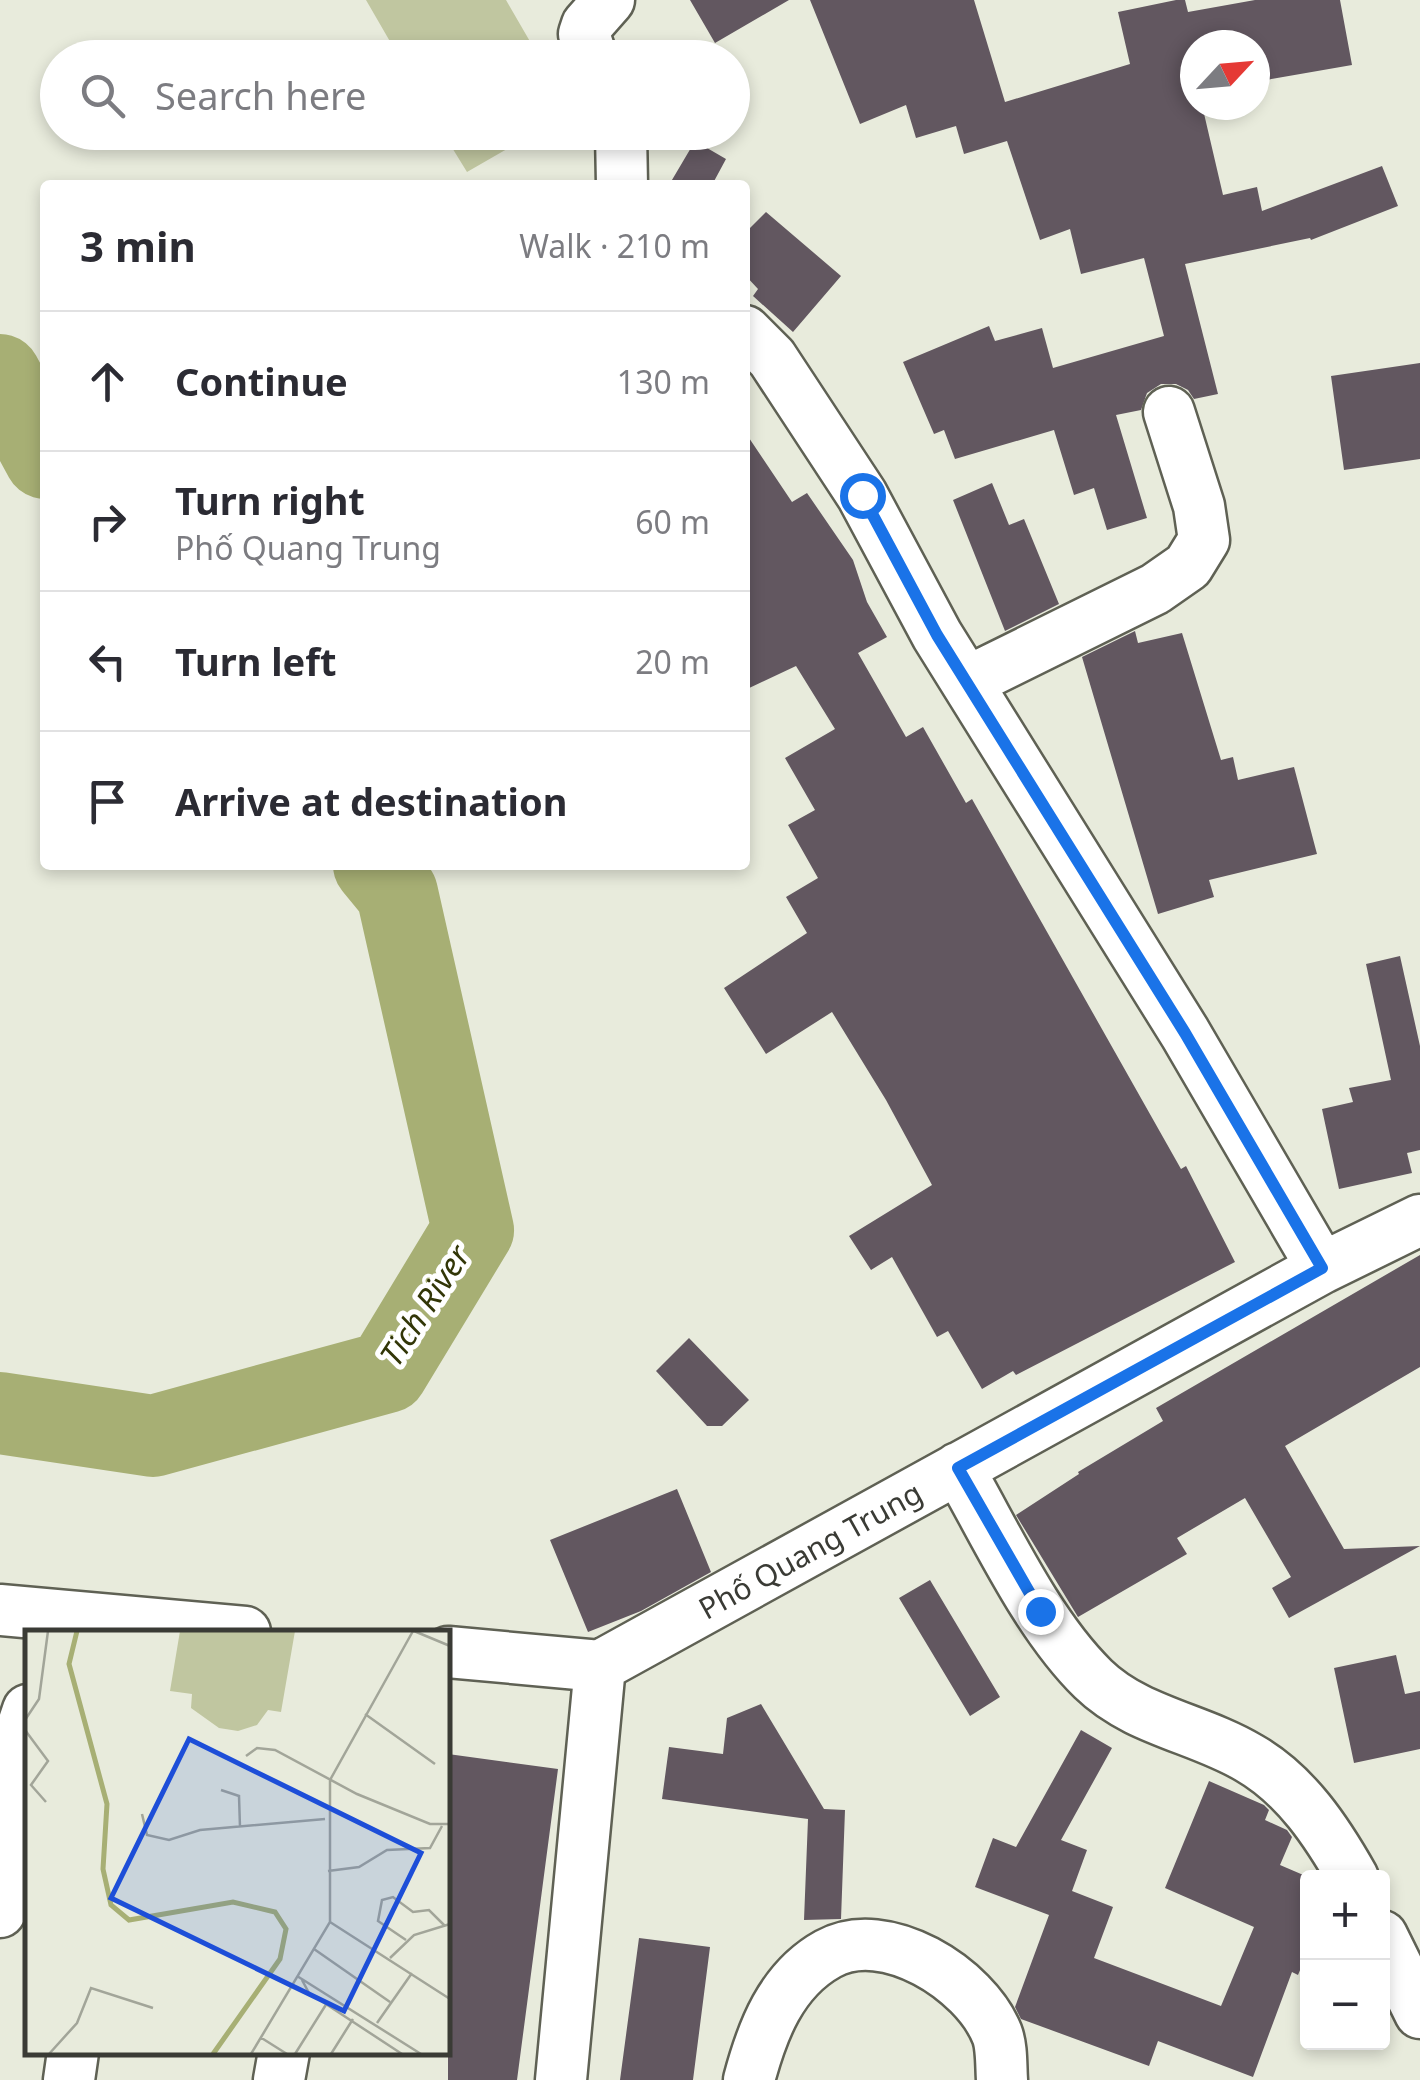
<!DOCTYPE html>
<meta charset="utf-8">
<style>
body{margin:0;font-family:"Noto Sans",sans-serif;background:#f2f2f3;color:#2b2b33}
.controls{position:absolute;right:30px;bottom:30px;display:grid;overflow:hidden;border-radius:10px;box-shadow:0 5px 15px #0003}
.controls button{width:90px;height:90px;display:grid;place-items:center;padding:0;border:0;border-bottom:2px solid #e1e1e2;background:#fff;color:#2b2b33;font:50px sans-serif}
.compass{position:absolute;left:1180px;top:30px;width:90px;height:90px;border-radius:50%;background:#fff;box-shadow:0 5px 15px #0003;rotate:64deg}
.stop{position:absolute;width:30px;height:30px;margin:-22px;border:8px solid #1a73e8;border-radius:50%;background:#fff}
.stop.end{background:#1a73e8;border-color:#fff;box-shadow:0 2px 10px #0008}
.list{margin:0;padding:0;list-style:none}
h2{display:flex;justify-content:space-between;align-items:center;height:130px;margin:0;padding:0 40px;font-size:42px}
h2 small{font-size:32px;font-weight:400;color:#7c7c81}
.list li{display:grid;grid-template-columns:65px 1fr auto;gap:30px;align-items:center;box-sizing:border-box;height:140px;padding:0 40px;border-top:2px solid #e1e1e2}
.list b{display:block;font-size:38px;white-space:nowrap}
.list p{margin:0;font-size:32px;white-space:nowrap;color:#7c7c81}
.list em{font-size:32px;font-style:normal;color:#7c7c81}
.icon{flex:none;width:55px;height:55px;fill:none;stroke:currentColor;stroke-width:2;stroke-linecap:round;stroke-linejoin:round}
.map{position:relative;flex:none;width:1420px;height:2080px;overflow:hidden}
.search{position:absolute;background:#fff;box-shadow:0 5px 15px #0003;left:40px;top:40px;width:710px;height:110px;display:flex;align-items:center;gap:25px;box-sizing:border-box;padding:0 35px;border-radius:55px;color:#7c7c81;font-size:38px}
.panel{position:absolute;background:#fff;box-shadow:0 5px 15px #0003;left:40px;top:180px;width:710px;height:690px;border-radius:10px}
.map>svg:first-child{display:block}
.green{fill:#c0c6a0}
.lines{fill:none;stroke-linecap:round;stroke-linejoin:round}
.river{stroke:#a7af74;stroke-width:82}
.building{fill:#625760}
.minor-casing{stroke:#5f6154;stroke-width:55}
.minor{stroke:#fff;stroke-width:50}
.route{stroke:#1a73e8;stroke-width:12}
.labels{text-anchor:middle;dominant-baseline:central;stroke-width:10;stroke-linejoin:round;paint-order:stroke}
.street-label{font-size:30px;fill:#3a3b35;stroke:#fff}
.water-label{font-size:32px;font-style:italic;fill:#323607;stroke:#fff}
.inset-river{fill:none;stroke:#a7af74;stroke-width:5}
.inset-road{fill:none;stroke:#a2a599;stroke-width:2.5}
.view{fill:#1d4ed8;fill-opacity:0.15;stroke:#1d4ed8;stroke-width:5}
.inset-edge{fill:none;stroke:#3a3b35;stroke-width:5}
</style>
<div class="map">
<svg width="1420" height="2080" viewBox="0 0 1420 2080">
<rect width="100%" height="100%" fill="#e8ebdc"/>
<!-- green -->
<path class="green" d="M366 0H506L539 57H399Z
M443 133H535L467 172Z"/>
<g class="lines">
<!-- river -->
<path class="river" d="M0 375 45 458
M0 1413 153 1436 387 1372 473 1230 397 893 374 865"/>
</g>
<!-- building -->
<path class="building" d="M690 0H789L715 43Z
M810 0H974L1005 102 1130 64 1118 12 1176 0H1185L1188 12 1255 0H1340L1352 65 1255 82V45H1195V105H1202L1223 195 1257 187 1262 211 1382 166 1398 206 1311 240 1310 238 1185 264 1218 394 1194 399 1188 390 1176 384H1161L1147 393 1141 410 1116 415 1147 518 1107 530 1094 488 1074 495 1054 430 955 459 944 430 934 434 903 362 989 326 995 341 1042 328 1053 368 1164 336 1144 258 1081 274 1070 229 1040 240 1007 141 964 154 956 126 916 138 906 105 860 124Z
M695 141 726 159 712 185H669Z
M766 212 841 276 793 332 753 296 758 289 745 275V233Z
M1420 363V459L1344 470 1331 376Z
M745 432 792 502 807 493 853 560 867 602 887 637 858 653 906 737 923 727 966 803 972 799 1181 1169 1186 1166 1235 1262 1016 1375 1013 1371 982 1389 948 1331 937 1337 892 1257 871 1270 849 1236 932 1185 886 1100 832 1012 766 1054 724 988 807 933 786 897 818 878 788 825 815 810 785 758 835 729 796 666 745 690Z
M992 483 1009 525 1024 519 1059 604 1005 631 953 500Z
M1135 631 1138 643 1182 633 1221 760 1233 757 1238 780 1294 767 1317 854 1209 880 1214 897 1158 914 1082 657Z
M1400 956 1420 1046V1150L1407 1153 1412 1173 1339 1189 1322 1109 1353 1102 1349 1088 1391 1080 1366 964Z
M1420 1255V1367L1285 1446 1344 1549 1420 1546 1289 1618 1272 1588 1291 1577 1245 1498 1177 1538 1187 1554 1078 1617 1016 1515 1079 1474 1078 1472 1163 1421 1156 1408Z
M689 1338 749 1400 722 1426H707L656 1371Z
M677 1489 711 1572 641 1611 588 1632 550 1540Z
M930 1580 1000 1697 970 1716 899 1598Z
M1396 1655 1405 1694 1420 1691V1749L1354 1763 1334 1668Z
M761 1704 824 1809 845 1810 841 1919 804 1920 808 1819 662 1799 669 1747 723 1754 727 1718Z
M1081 1730 1112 1748 1061 1840 1087 1850 1072 1891 1113 1907 1094 1958 1221 2006 1254 1927 1165 1888 1209 1781 1264 1805 1269 1810 1265 1820 1287 1830 1292 1837 1280 1865 1308 1877V1951L1298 1975 1292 1972 1253 2077 1158 2041 1149 2066 1021 2019 1015 2007 1049 1915 975 1887 993 1838 1016 1847Z
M448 1754 558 1769 517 2080H448Z
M639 1938 710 1947 693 2080H620Z"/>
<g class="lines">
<defs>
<path id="minor" d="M592 58 584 34 587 25 609 0
M621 132 622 185
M745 331 772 358 862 495 937 635 1185 1033 1322 1268
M967 682 1155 589 1188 566 1204 540 1199 506 1169 412
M958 1468C997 1536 1037 1624 1093 1679 1136 1721 1199 1728 1249 1758 1296 1785 1327 1832 1353 1878
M0 1610 245 1632
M448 1652 600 1666 1322 1268 1420 1220
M0 1912 10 1763 28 1710
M1382 1936 1420 2013
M69 2080 73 2052
M279 2080 284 2052
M561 2080 600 1666
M749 2080C762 2031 781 1980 828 1954 885 1922 975 1979 997 2034 1002 2047 1001 2066 1002 2080"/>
</defs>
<!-- minor casing -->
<use href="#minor" class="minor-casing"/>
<!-- minor -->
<use href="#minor" class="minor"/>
</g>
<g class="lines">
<!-- route -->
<path class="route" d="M862 495 937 635 1185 1033 1322 1268 958 1468 1040 1611"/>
</g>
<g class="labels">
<!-- street labels -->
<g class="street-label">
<text transform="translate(810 1550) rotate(-29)">Phố Quang Trung</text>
</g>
<!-- water labels -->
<g class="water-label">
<text transform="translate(424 1305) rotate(-57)">Tich River</text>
</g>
</g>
<!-- overview -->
<g transform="translate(25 1630)">
<rect width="425" height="425" fill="#e8ebdc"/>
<path d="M155 1H270L256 82 243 80 232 95 213 101 194 98 166 78 167 64 145 61Z" fill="#c0c6a0"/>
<path class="inset-river" d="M52 1 44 34 82 174 78 239 86 275 104 290 208 272 250 282 261 299 255 329 188 424"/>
<path class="inset-road" d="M389 1 425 16M340 84 410 134M0 90 14 69 23 1M0 100 23 131 6 155 21 172M221 126 232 118 250 120 332 164 405 194H425M196 160 214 166 215 197M117 184 122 205 144 210 175 200 300 189M303 241 334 237 362 220 405 218 417 196M305 292 425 369M381 310 353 291 357 270 368 267 388 282 404 280 420 296M289 319 365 372M365 328 389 305 425 294M272 346 396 424M277 350 284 363 377 424M352 393 387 343M235 407 262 424M24 424 52 393 66 358 128 378M226 424 305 292V150L388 1M270 424 302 373M306 424 328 389"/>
<path class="view" d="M164 109 396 223 319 381 86 268Z"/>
<rect width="425" height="425" class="inset-edge"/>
</g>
</svg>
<div class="controls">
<button>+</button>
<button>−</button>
</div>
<svg class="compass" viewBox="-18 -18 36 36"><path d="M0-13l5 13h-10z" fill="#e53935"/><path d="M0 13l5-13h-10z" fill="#7c7c81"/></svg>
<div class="stop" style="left:862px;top:495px"></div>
<div class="stop end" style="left:1040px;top:1611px"></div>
<div class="search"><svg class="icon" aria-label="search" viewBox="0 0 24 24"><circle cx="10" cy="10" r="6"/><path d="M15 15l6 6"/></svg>Search here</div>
<section class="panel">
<h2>3 min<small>Walk · 210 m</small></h2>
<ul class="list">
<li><svg class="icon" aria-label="ahead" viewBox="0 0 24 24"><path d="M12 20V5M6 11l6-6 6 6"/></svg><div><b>Continue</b></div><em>130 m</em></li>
<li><svg class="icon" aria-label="right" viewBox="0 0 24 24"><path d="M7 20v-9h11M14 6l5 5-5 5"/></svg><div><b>Turn right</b><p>Phố Quang Trung</p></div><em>60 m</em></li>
<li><svg class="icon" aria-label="left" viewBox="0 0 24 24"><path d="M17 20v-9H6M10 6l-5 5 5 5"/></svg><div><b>Turn left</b></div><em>20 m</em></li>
<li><svg class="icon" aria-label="arrive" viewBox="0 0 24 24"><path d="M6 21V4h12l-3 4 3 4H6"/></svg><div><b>Arrive at destination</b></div></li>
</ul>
</section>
</div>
